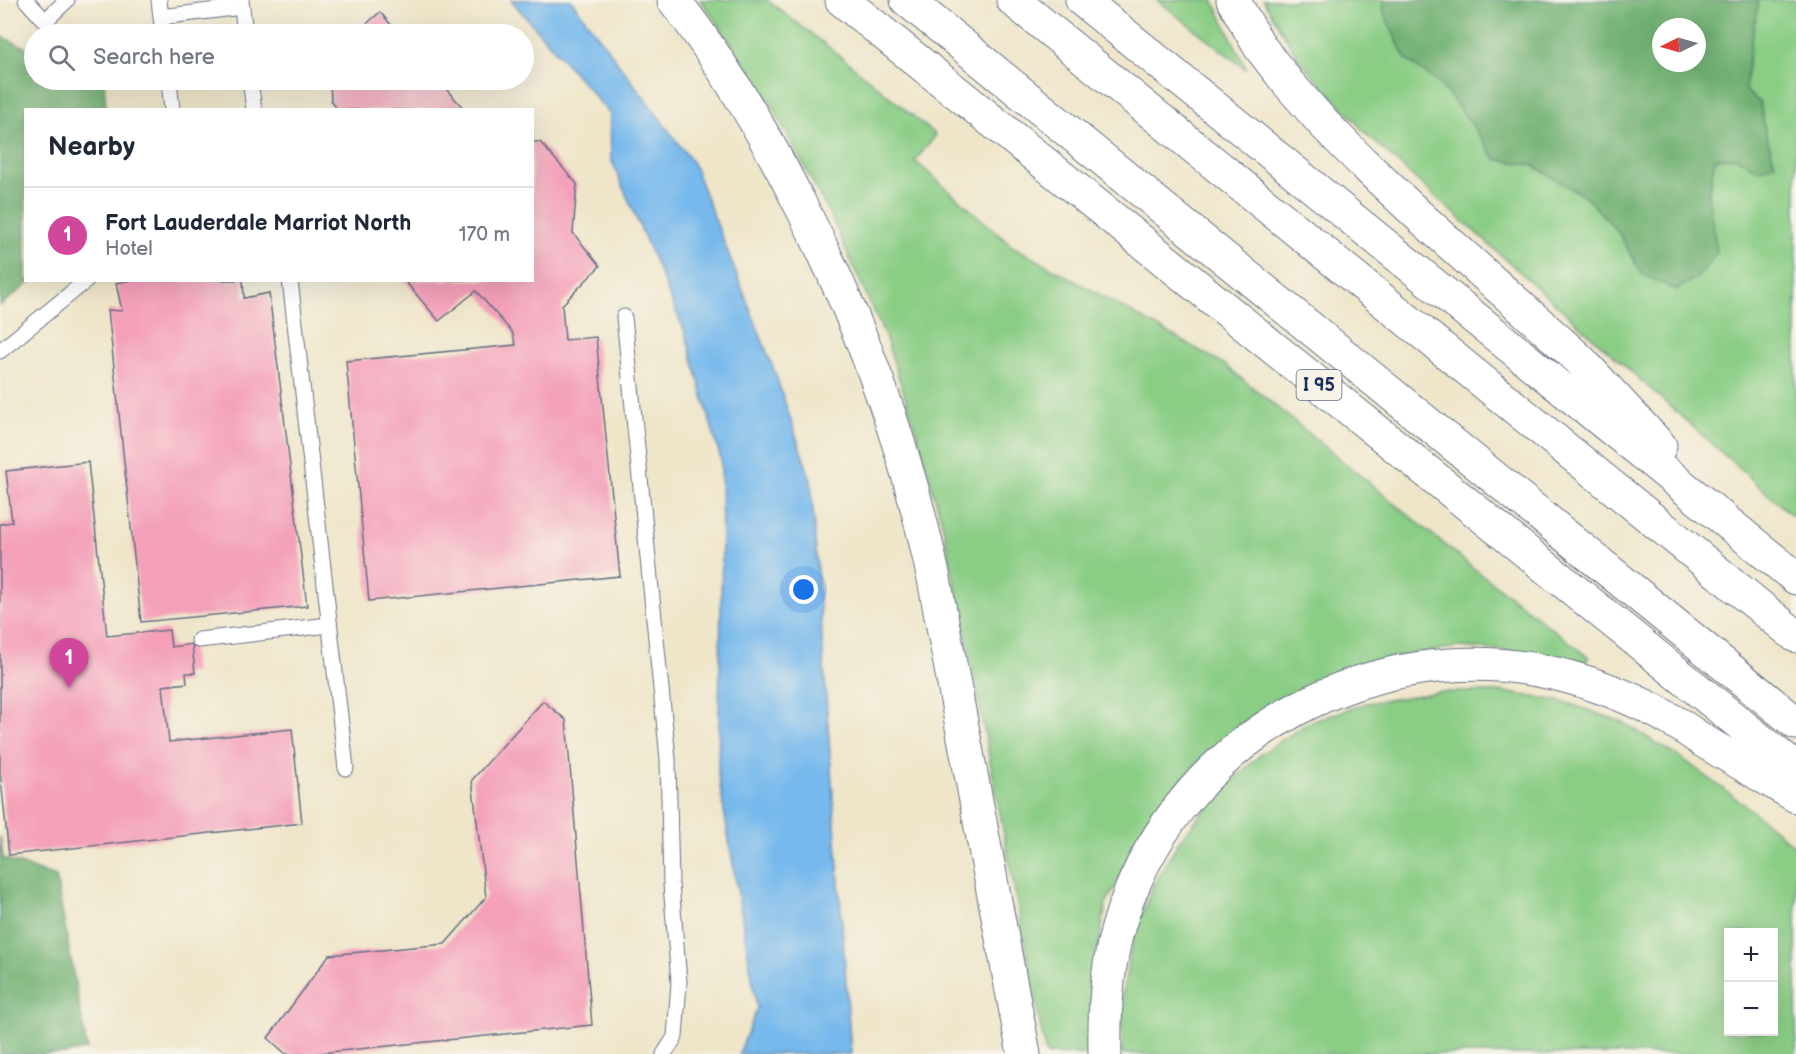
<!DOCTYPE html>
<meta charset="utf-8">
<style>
body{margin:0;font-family:"Balsamiq Sans",sans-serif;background:#f6f6f7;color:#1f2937}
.controls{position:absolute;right:18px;bottom:18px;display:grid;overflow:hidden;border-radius:0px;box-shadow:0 6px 24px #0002}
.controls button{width:54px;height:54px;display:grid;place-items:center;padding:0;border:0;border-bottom:2px solid #e0e1e3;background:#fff;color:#1f2937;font:30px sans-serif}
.compass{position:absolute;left:1652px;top:18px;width:54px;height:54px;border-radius:50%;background:#fff;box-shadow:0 6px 24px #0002;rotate:265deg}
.you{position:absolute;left:804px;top:590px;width:21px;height:21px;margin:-15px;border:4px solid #fff;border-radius:50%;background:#1a73e8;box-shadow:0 0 0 9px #1a73e833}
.badge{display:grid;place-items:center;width:39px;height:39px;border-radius:50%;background:#b5179e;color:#fff;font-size:20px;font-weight:700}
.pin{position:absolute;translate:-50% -50px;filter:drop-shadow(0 2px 3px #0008)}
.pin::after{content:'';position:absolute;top:32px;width:21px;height:18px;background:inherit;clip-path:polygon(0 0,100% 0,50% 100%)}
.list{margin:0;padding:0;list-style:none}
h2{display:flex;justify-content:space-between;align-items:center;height:78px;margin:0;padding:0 24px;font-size:26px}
h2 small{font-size:20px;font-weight:400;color:#747a83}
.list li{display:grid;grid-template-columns:39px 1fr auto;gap:18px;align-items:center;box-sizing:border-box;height:96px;padding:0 24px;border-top:2px solid #e0e1e3}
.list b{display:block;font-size:22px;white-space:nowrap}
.list p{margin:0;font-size:20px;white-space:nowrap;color:#747a83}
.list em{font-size:20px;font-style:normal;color:#747a83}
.icon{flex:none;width:33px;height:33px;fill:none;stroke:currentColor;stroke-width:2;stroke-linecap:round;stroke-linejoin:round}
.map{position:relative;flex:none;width:1796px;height:1054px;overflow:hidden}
.search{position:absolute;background:#fff;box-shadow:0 6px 24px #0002;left:24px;top:24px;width:510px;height:66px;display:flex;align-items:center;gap:15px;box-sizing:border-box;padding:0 21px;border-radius:33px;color:#747a83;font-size:22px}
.panel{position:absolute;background:#fff;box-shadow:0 6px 24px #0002;left:24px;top:108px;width:510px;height:174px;border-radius:0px}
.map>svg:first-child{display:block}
.green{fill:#8acd85;stroke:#527e72;stroke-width:1.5;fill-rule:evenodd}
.forest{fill:#6fb072;stroke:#457068;stroke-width:1.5;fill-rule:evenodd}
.water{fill:#77b9ec;stroke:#4974a5;stroke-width:1.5}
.building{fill:#f4a0b9}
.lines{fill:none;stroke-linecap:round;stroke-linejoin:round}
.service-casing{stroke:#656f84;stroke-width:17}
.motorway-casing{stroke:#656f84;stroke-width:35}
.service{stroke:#fff;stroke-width:15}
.motorway{stroke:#fff;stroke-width:33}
.labels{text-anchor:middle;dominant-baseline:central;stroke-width:6;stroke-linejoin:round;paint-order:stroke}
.shield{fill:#f7f3e8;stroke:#5d6a87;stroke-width:1.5}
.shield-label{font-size:18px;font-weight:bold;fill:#1b2f5e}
</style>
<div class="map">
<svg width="1796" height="1054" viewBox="0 0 1796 1054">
<rect width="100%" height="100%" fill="#f7f3e8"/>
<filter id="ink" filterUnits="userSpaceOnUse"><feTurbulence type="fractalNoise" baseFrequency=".0167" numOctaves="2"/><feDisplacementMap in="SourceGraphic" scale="12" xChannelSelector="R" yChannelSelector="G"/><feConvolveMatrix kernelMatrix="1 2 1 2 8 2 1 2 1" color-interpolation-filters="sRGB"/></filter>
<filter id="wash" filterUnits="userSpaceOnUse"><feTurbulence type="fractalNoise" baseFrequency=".008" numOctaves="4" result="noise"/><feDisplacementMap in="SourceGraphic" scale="24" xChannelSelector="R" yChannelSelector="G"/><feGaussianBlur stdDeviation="1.35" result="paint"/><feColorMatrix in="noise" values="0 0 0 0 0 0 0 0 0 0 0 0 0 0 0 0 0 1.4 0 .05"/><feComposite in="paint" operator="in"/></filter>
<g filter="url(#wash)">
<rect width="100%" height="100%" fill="#efe6ca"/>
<!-- green -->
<path class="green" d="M700 0H767L843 58 936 135 915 161 1012 246 1224 364 1472 567 1589 657 1582 665 1522 652 1458 647 1392 657 1328 676 1272 704 1246 721 1186 773 1142 834 1106 904 1092 981V1054H1046L972 667 943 526 916 430 885 336 831 217 770 102 717 22Z
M1157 0H1213L1247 70Z
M1263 0H1383L1384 13 1405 58 1442 86 1471 123 1496 159 1532 165 1586 197 1618 232 1642 274 1717 252 1708 196 1715 158 1736 157 1758 169 1765 131 1760 103 1744 91 1757 3 1759 0H1796V519L1370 138 1300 61Z
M1440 692H1503L1564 702 1622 722 1683 759 1745 805 1796 847V1054H1122V995L1133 939 1153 885 1180 840 1215 797 1260 755 1308 723 1367 703ZM1728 932H1774V1032H1728Z"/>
<!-- forest -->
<path class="forest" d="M1383 0H1759L1750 48 1745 90 1760 103 1765 131 1775 163 1758 170 1736 157 1715 159 1708 196 1717 252 1699 276 1676 290 1642 274 1618 232 1586 197 1532 165 1496 159 1471 123 1442 86 1405 58 1384 13ZM1661 27H1697V63H1661Z
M0 36 34 51V80H104L106 109 26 110V280L32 281 0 306Z
M0 836 3 858 56 877 87 1049 65 1054H0Z"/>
<!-- water -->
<path class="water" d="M511 0H571L693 163 775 373 811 481 851 1054H739L757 1008 718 774 722 549 721 460 685 332 611 159 610 114Z"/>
<g id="blocks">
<!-- building -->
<path class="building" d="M380 12 399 34H355Z
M330 80H438L465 110H338L331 101Z
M532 142H540L577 184 573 233 600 266 562 305 565 340 596 337 620 576 369 601 346 361 516 345 512 332 476 291 439 321 404 280H532Z
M132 280H243L244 298 269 293 307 606 141 622 108 310 122 311 116 283Z
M88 462 107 636 169 630 171 647 192 644 195 673H186L187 683 163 686 169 742 292 729 302 823 9 855 0 771V524L12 522 6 471Z
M543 701 566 720 592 1025 310 1054H286L268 1038 329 955 445 944 486 897 472 780Z"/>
</g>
</g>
<g filter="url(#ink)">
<use href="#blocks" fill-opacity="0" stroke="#656f84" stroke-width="1.5"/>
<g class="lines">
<defs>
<path id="service" d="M26 0 45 21 67 0
M159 0 163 34
M241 0 245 34
M161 17 242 7
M169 80 172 110
M250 80 254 110
M290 280 346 768
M624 317 668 759 671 884 679 982 675 1037 664 1054
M0 351 87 280
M199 640 329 625"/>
<path id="motorway" d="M674 0C724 64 766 136 802 208 862 326 907 450 934 579L1024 1054
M842 0 1796 769
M907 0 1796 723
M1013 0 1796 636
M1082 0 1796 578
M1233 0 1260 47 1288 83 1325 125 1362 162 1417 214 1579 359 1660 446
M1105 1054C1104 1006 1107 958 1123 912 1183 734 1376 631 1557 674 1597 684 1638 700 1673 721 1684 727 1694 735 1705 742 1735 760 1766 778 1796 796"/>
</defs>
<!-- service casing -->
<use href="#service" class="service-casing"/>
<!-- motorway casing -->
<use href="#motorway" class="motorway-casing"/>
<!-- service -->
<use href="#service" class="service"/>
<!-- motorway -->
<use href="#motorway" class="motorway"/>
</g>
</g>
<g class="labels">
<!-- shield labels -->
<rect class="shield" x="1296.5" y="370" width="45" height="30" rx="4.5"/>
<g class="shield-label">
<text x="1319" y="385">I 95</text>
</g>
</g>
</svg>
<div class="controls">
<button>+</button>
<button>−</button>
</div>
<svg class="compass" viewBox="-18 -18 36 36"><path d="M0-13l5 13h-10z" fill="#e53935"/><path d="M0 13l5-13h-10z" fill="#747a83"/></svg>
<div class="you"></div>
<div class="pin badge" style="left:69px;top:688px;background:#d1479c">1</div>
<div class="search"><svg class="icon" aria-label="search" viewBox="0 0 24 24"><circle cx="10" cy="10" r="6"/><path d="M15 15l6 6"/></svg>Search here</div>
<section class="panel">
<h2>Nearby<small></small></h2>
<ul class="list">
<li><span class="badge" style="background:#d1479c">1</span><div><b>Fort Lauderdale Marriot North</b><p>Hotel</p></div><em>170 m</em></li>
</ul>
</section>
</div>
